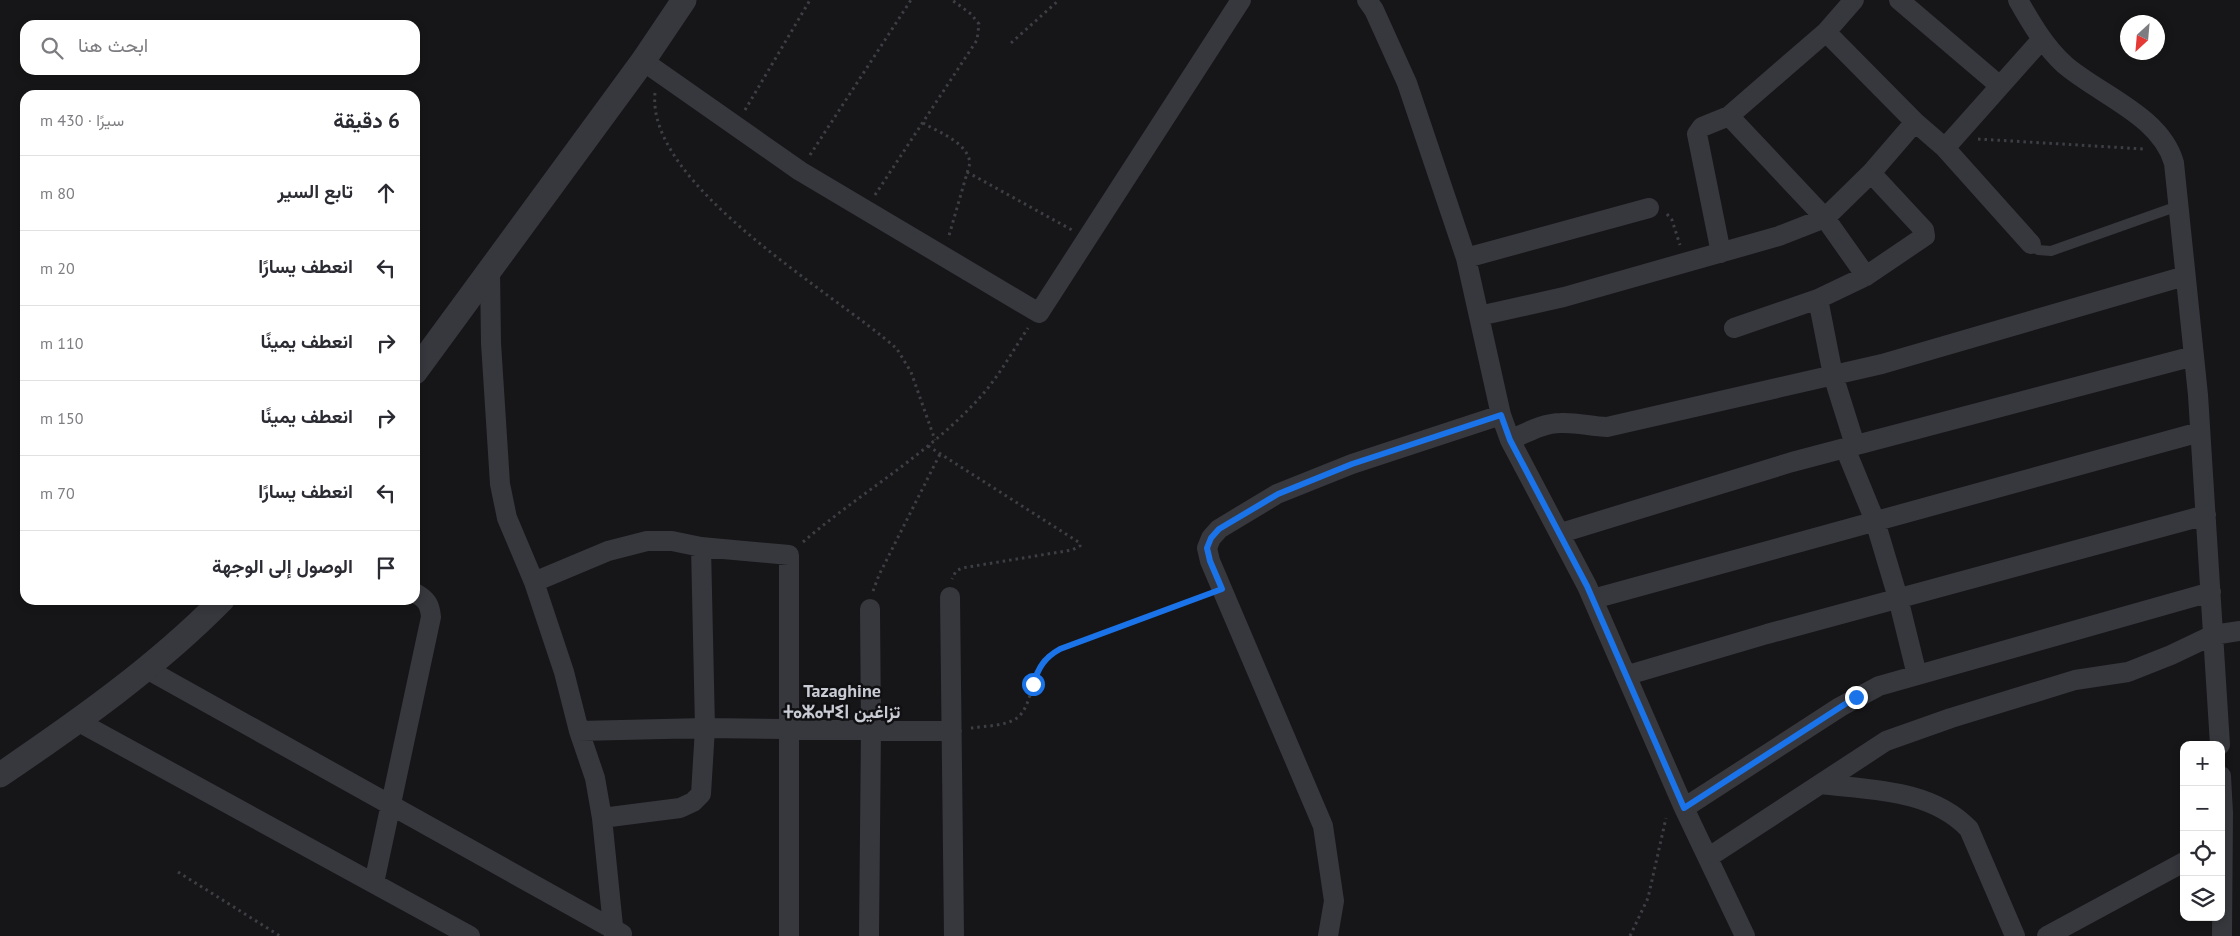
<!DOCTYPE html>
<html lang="ar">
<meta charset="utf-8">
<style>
body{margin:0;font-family:"PT Sans",Vazirmatn,"Noto Sans Tifinagh",sans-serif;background:#f2f2f3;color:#2b2b33;direction:rtl}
.controls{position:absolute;right:15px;bottom:15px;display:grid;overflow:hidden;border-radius:10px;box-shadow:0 2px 8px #0003}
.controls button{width:45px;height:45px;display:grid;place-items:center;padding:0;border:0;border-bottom:1px solid #e1e1e2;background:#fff;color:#2b2b33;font:25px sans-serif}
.compass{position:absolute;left:2120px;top:15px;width:45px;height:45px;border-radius:50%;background:#fff;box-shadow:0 2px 8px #0003;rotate:206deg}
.stop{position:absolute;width:15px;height:15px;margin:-11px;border:4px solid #1a73e8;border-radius:50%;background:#fff}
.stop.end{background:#1a73e8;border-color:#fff;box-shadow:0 1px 5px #0008}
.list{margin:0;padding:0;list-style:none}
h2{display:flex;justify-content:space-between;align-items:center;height:65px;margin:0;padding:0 20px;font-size:21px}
h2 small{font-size:16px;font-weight:400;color:#7c7c81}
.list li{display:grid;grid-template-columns:32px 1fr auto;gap:15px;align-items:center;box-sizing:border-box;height:75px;padding:0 20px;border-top:1px solid #e1e1e2}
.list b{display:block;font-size:19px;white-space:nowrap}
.list em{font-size:16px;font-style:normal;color:#7c7c81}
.icon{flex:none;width:28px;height:28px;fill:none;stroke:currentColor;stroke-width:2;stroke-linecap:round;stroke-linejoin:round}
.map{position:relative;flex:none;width:2240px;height:936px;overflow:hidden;direction:ltr}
.search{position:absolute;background:#fff;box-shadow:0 2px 8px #0003;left:20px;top:20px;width:400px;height:55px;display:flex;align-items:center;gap:12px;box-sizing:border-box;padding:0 18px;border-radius:15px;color:#7c7c81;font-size:19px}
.panel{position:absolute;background:#fff;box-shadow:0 2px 8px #0003;left:20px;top:90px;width:400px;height:515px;border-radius:15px;direction:rtl}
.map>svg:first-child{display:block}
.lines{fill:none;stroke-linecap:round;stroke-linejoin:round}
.path{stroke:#3d3f44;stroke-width:3;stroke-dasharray:2.5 4;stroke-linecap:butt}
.service{stroke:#37383d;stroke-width:10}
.minor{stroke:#37383d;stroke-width:20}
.tertiary{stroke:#37383d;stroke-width:25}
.route{stroke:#1a73e8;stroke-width:6}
.labels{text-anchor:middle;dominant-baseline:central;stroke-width:5;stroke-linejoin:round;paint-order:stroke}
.quarter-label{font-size:18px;font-weight:bold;fill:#c9ccd4;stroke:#111113}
</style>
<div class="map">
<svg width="2240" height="936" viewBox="0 0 2240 936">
<rect width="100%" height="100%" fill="#161618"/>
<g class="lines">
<!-- path -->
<path class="path" d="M1011 43 1059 0
M655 93C646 186 835 293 897 349L911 372 935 440
M745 110 810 0
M923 123C940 133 967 142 970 163L948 239
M1978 139 2144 149
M810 155 911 0
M967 172 1072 230
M875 195 977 40 979 24 971 14 952 0
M1667 214 1672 220 1680 245
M928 446 1080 543V546L1072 550 962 568 956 571 952 579
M803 542C862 491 931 453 983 394 1000 374 1014 349 1028 328
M873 591 879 575 940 454
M971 728C985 726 1006 726 1017 718 1033 706 1031 672 1046 657 1050 654 1055 652 1060 649L1205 595
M178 872 280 936
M1630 936 1648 898 1666 818"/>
<!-- service -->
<path class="service" d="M2031 244 2038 250 2051 251 2178 206"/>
<!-- minor -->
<path class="minor" d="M1367 0 1374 10 1407 83 1466 258 1501 415 1510 440 1587 586 1684 808 1745 936
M1854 0 1826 32 1915 122 1945 148 2031 244
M1899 0 2000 86
M2018 0C2031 23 2045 47 2065 65 2100 95 2161 116 2174 163L2198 395 2220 745
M1826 32 1729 116 1825 218 1866 276
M643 61 800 171 1039 313 1241 0
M1945 148 2042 39
M1721 253 1697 134 1702 127 1729 116
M1466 258 1649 208
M490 270 491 343 500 484 507 518 534 582 564 672 579 731 595 778 602 818 614 936
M1818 299 1833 375 1855 445
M1479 316 1564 297 1779 236 1825 218 1871 173 1915 122
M1734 328 1818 299 1866 276 1925 236 1924 230 1871 173
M1510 440C1526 433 1543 423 1561 423 1577 422 1592 427 1607 427L1882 364 2185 276
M1845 448 1875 521 1898 598 1917 675
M1561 533 1792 462 2194 356
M534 582 608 551 647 541H672L701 547 789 555V936
M950 597 954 936
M1593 599 2200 432
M145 668 622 934
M1628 675 1767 634 2206 515
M79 722 470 936
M579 731 705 728 952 731
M2221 776 2223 813 2222 936
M1820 784C1871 790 1931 789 1969 829L2015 936
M1684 808 1840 707 1879 686 2211 592
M602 818 680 808 693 802 701 794 705 728 701 547
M1709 857 1886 741 1951 718 2075 680 2128 672 2171 655 2213 635 2240 631
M374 883 431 617C430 604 426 599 415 593
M869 936 871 729 870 609
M1328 936 1334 901 1323 826 1210 561 1207 548 1211 538 1219 529 1277 494 1352 464 1501 415
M2047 936 2184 862"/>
<!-- tertiary -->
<path class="tertiary" d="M415 372 643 61 684 0
M0 775C78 722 156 667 222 600"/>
</g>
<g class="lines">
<!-- route -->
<path class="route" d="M1033 684C1039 667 1044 658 1060 649L1222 589 1210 561 1207 548 1211 538 1219 529 1278 494 1352 464 1501 415 1510 440 1587 586 1684 808 1856 697"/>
</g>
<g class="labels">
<!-- quarter labels -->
<g class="quarter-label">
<text x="842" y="690">Tazaghine<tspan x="842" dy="21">ⵜⴰⵣⴰⵖⵉⵏ تزاغين</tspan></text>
</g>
</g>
</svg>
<div class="controls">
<button>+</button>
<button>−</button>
<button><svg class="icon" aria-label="locate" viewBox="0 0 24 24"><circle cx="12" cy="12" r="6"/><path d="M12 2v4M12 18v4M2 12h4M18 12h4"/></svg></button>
<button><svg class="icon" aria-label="layers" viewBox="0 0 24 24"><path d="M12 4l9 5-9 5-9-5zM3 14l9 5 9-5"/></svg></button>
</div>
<svg class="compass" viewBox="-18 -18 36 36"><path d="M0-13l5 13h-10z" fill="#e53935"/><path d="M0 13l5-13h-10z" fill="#7c7c81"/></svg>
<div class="stop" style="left:1033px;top:684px"></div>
<div class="stop end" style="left:1856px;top:697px"></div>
<div class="search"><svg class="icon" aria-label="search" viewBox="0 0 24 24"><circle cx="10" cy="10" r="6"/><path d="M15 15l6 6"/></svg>ابحث هنا</div>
<section class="panel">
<h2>6 دقيقة<small>سيرًا · 430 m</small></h2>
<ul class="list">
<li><svg class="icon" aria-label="ahead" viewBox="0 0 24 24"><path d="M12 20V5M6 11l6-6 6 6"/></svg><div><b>تابع السير</b></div><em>80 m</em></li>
<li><svg class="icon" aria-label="left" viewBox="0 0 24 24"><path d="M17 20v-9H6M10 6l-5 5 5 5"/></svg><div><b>انعطف يسارًا</b></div><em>20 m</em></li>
<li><svg class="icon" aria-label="right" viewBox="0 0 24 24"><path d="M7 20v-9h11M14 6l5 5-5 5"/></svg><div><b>انعطف يمينًا</b></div><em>110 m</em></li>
<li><svg class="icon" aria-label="right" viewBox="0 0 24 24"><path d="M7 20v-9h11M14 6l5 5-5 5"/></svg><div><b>انعطف يمينًا</b></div><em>150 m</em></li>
<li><svg class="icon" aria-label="left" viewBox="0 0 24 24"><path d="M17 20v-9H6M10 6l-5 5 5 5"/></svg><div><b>انعطف يسارًا</b></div><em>70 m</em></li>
<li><svg class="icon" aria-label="arrive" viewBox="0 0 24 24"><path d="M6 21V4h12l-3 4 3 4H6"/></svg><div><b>الوصول إلى الوجهة</b></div></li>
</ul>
</section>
</div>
